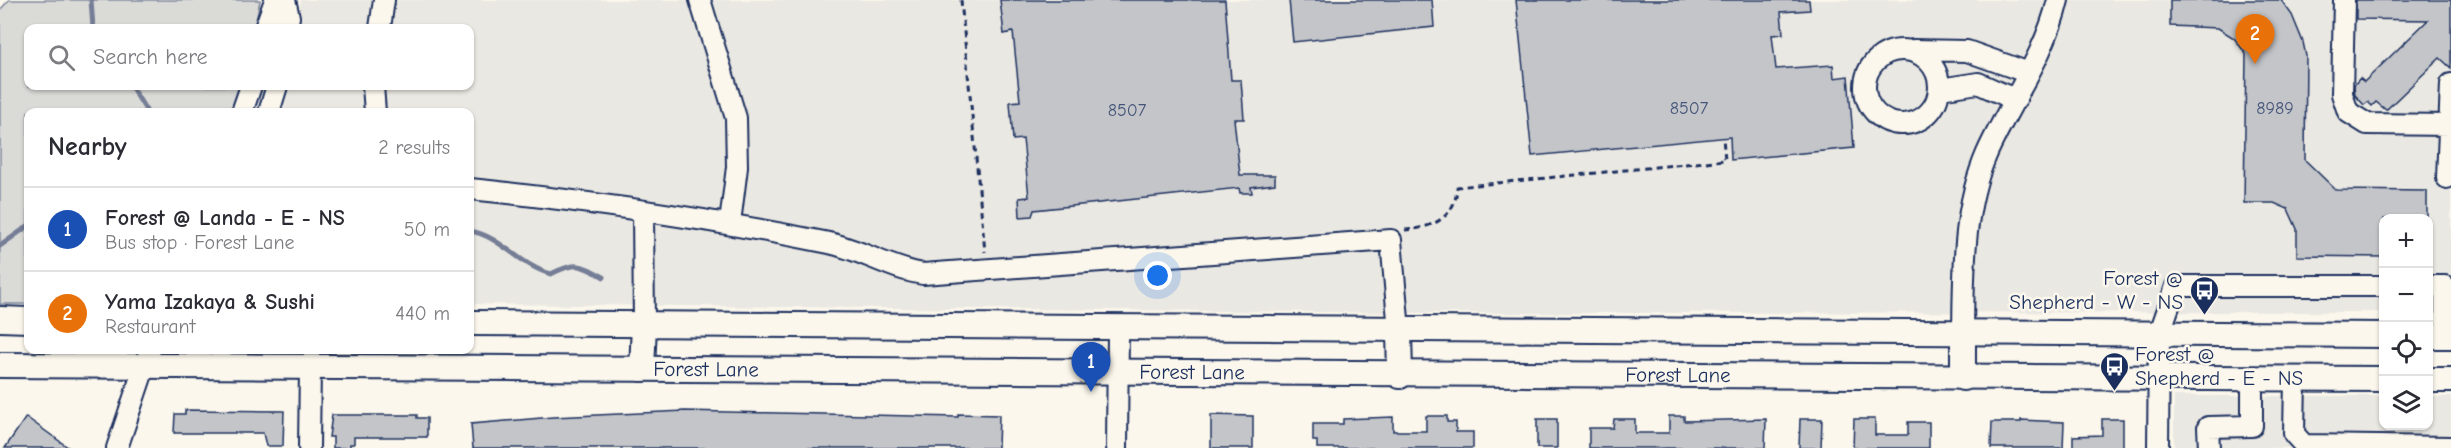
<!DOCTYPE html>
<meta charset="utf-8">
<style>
body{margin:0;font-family:"Comic Neue",sans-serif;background:#f2f2f3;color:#2b2b33}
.controls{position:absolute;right:18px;bottom:18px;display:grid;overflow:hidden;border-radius:12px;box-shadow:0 2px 4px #0004}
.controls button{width:54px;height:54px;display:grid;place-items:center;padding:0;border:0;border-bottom:2px solid #e1e1e2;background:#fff;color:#2b2b33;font:30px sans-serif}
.you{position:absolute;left:1158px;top:276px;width:21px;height:21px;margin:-15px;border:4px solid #fff;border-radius:50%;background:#1a73e8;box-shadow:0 0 0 9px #1a73e833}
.badge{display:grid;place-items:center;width:39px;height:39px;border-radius:50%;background:#0b8043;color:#fff;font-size:20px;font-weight:700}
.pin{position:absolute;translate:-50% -50px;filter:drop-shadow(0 2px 3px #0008)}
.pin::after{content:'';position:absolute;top:32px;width:21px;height:18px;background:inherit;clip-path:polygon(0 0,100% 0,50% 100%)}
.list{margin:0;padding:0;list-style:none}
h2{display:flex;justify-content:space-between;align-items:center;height:78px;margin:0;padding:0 24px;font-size:26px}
h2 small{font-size:20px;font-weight:400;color:#7c7c81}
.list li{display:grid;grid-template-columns:39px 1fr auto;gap:18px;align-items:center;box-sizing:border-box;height:84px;padding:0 24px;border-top:2px solid #e1e1e2}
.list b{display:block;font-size:22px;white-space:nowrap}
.list p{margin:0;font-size:20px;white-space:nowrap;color:#7c7c81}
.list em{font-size:20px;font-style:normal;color:#7c7c81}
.icon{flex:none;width:33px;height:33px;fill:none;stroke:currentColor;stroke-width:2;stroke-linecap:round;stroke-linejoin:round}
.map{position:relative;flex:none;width:2451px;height:448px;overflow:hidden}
.search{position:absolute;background:#fff;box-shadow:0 2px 4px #0004;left:24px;top:24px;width:450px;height:66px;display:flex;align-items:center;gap:15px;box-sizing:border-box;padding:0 21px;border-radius:12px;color:#7c7c81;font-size:22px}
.panel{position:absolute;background:#fff;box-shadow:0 2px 4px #0004;left:24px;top:108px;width:450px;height:246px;border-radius:12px}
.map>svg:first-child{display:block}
.built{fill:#eae8e2}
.green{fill:#dadad7;stroke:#7a849a;stroke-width:1.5}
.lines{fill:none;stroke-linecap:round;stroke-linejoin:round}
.stream{stroke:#747e96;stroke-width:5}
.building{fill:#c3c5c9;stroke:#1b2f5e;stroke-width:1.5}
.minor-casing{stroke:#1b2f5e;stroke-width:24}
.major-casing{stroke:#1b2f5e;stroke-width:28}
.path{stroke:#1b2f5e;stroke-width:3;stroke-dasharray:6 4.5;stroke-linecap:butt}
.minor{stroke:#fbf7ec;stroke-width:20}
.major{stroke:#fbf7ec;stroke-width:24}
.labels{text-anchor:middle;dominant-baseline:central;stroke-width:5;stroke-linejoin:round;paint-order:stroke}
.number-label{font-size:18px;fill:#455479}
.poi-label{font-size:21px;fill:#1b2f5e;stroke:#fbf7ec;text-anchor:end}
.street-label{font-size:21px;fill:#1b2f5e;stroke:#fbf7ec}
</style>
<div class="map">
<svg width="2451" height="448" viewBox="0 0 2451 448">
<rect width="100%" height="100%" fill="#fbf7ec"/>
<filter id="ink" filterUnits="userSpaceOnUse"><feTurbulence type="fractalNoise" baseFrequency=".0167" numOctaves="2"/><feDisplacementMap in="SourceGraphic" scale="12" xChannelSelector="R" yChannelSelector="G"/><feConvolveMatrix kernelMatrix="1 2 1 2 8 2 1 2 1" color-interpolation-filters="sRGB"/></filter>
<g filter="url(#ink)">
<!-- built -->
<path class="built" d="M301 0H2451V312H2429L2428 219H2384L2383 312 1434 313 470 304V112H280L287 86H470V28H297Z
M2174 396H2383L2384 426H2428L2429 397H2451V448H2174Z"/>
<!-- green -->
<path class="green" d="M9 0H260L255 28H28V86H241L231 112H28V304H0V10Z"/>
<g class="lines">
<!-- stream -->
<path class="stream" d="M91 0 93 28
M131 86 147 112
M470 231C501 236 520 266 551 274 576 261 580 264 604 277
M0 246 28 226"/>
</g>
<!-- building -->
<path class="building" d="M1000 0H1225L1231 80H1241L1244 119H1234L1240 175H1275V184L1251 187 1252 193H1240L1239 188 1034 210 1032 216 1020 217 1019 198 1029 197 1023 139 1013 140 1010 102 1020 101 1013 32 1004 34Z
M1289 0H1432L1434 27 1293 42Z
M1516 0H1809L1810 10 1781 12 1783 34 1772 35 1776 69 1833 65 1834 78 1848 76 1854 148 1731 160 1730 137 1532 156Z
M2170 0H2281L2292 15 2303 42 2306 56 2305 160 2336 190 2427 191V219H2384V257L2297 256V229L2288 209 2274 203H2244L2246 54 2234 38 2218 28 2170 26Z
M2356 0H2451V68L2440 58 2386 110 2376 102 2372 106 2368 102 2364 105 2355 95 2354 85 2360 78 2364 82 2428 20 2356 19Z
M185 410 284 411 283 446H266L263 433H174L175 414H185Z
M685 411 958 417V414L999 415 998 448H473L471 424 553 417Z
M332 415H417V418H427V437H354V444H350V448H333V437H329Z
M1211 415 1253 416V448H1211Z
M1426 416H1447V422H1456V432H1473V448H1317V441H1313V424H1343V419L1393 417V431H1426Z
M1669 416H1684V421L1766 419 1765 448H1589V428H1613L1614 419H1635V433H1669Z
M26 417 69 448H5Z
M1537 419H1557V448H1537Z
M1800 419H1822L1821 448H1799Z
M1854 419H1875V435H1908V422H1929V448H1853Z
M2102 419H2123V448H2073V436L2102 435Z
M2021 420 2064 422 2063 448H1991L1992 422H2021Z"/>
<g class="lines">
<defs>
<path id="minor" d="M285 0 289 17 287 28
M700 0 736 118 737 167 730 223
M2344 0 2342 94 2348 112 2367 124 2451 125
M265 28 275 0
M380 28 384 0
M1865 87a37 37 0 1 1 74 0a37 37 0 1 1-74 0Z
M1913 50 1967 51 2029 73
M373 86 375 112
M1940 89 1978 83 2016 100
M242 112 251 86
M269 112 277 86
M2447 178 2451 84
M470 189C590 201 710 219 829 243 862 250 890 269 923 274L1391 240 1399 331
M643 211 644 325
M2428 286H2445V320L2451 327
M1963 333C1964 273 1962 210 1987 153 2010 102 2045 56 2058 0
M2295 379 2294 434 2304 445 2451 447
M117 448 150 350
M309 448 310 367
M1117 448 1118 329
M2158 448 2159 335 2176 286H2384
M2209 448 2208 427 2252 426V379"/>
<g id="major">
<path d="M0 319 28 320"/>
<path d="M470 323 2384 335"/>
<path d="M1399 331 1400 376"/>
<path d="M2428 336H2451"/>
<path id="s1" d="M0 365 2384 379"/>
<path d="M642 369 644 325"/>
<path d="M1963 378V333"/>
<path d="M2428 380H2451"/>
</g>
</defs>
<!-- minor casing -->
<use href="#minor" class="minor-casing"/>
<!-- major casing -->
<use href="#major" class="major-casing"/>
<!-- path -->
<path class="path" d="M961 0 985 252
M1405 230C1432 228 1456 218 1457 187L1725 160 1723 138"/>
<!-- minor -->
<use href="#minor" class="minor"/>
<!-- major -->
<use href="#major" class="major"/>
</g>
</g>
<!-- icons -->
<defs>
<symbol id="bus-pin" viewBox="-11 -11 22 30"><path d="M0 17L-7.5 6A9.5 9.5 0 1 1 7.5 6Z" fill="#1b2f5e" stroke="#fbf7ec"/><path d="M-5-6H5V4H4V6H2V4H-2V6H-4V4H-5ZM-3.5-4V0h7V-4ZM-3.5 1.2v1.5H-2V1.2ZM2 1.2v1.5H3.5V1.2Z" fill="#fff"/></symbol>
</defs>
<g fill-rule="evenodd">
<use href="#bus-pin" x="2188" y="274" width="33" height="45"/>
<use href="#bus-pin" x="2098" y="350" width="33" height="45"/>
</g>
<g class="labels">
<!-- number labels -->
<g class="number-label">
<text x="1689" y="108">8507</text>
<text x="2275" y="108">8989</text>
<text x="1127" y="110">8507</text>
</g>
<!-- poi labels -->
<g class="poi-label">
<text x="2183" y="278">Forest @<tspan x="2183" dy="24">Shepherd - W - NS</tspan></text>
<text x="2135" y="354" text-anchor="start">Forest @<tspan x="2135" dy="24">Shepherd - E - NS</tspan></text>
</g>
<!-- street labels -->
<g class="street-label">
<text stroke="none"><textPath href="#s1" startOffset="706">Forest Lane</textPath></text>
<text stroke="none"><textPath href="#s1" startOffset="1192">Forest Lane</textPath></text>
<text stroke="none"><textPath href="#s1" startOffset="1678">Forest Lane</textPath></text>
</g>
</g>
</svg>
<div class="controls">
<button>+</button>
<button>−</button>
<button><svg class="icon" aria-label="locate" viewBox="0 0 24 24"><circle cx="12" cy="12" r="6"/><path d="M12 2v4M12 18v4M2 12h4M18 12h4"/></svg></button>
<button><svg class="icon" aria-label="layers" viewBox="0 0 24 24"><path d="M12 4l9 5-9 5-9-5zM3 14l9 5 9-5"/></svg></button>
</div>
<div class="you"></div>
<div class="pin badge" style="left:1091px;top:392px;background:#1a4fb4">1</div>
<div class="pin badge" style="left:2255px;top:64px;background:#e8710a">2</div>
<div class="search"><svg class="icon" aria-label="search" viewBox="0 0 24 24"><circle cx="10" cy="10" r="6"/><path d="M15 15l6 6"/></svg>Search here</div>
<section class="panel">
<h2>Nearby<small>2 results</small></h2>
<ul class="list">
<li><span class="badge" style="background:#1a4fb4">1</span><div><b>Forest @ Landa - E - NS</b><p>Bus stop · Forest Lane</p></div><em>50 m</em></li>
<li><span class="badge" style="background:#e8710a">2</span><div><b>Yama Izakaya &amp; Sushi</b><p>Restaurant</p></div><em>440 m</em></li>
</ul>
</section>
</div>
